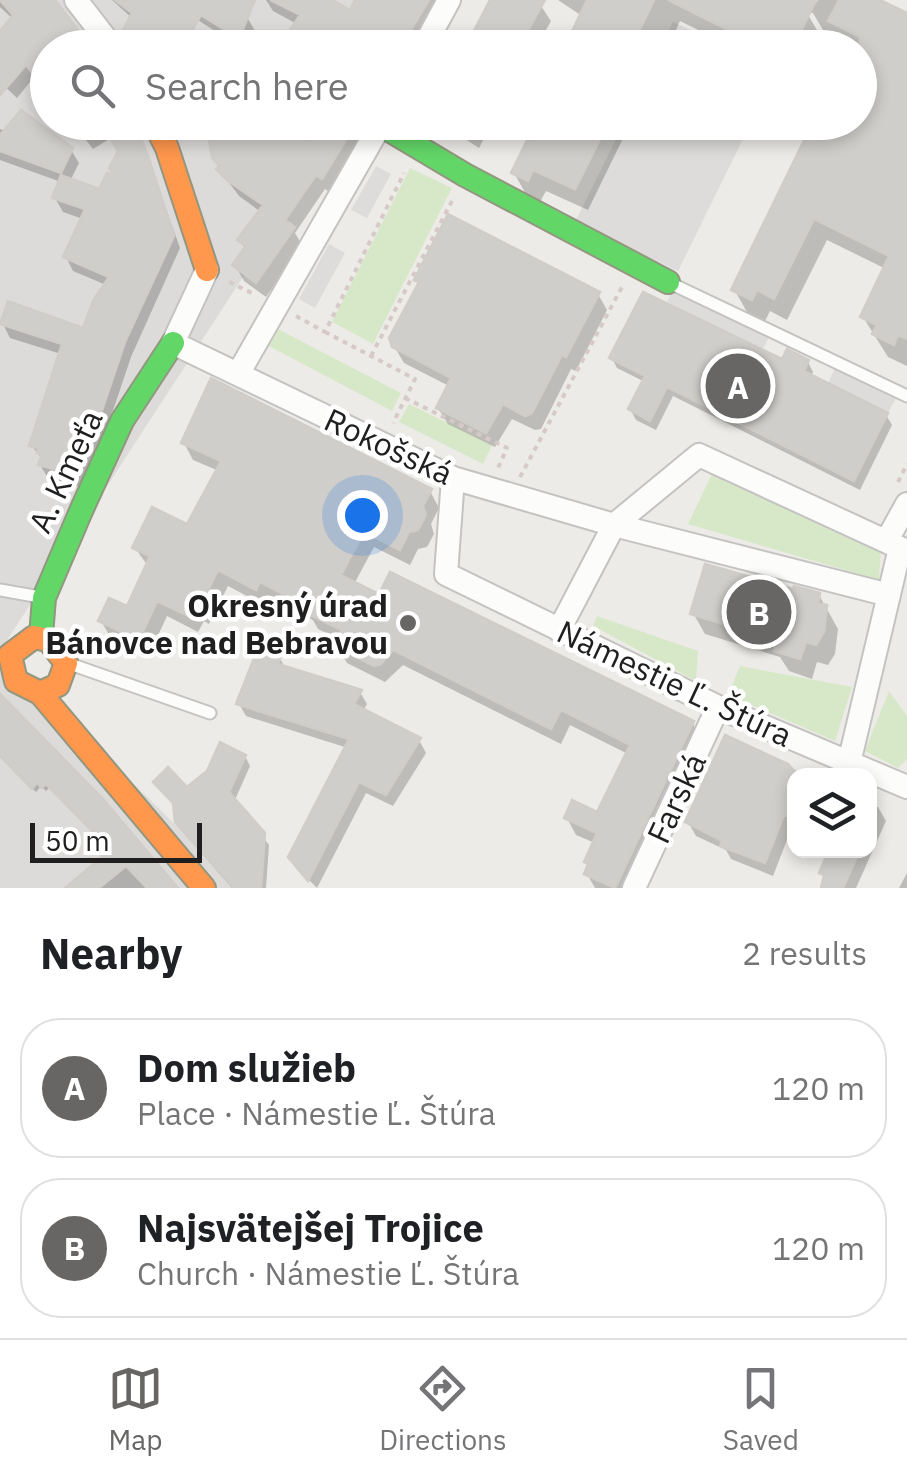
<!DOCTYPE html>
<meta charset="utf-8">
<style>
body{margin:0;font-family:"IBM Plex Sans",sans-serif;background:#f2f2f2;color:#202124}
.controls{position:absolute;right:30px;bottom:30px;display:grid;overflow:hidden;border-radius:20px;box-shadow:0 5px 15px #0003}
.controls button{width:90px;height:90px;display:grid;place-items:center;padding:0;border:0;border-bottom:2px solid #e0e0e0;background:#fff;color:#202124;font:50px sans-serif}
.scale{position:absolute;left:30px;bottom:25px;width:172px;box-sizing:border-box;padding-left:10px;border:5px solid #1f1f1f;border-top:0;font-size:28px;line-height:35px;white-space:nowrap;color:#1f1f1f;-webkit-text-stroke:8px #fff;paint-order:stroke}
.you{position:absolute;left:362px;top:515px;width:35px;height:35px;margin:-25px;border:8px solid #fff;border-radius:50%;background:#1a73e8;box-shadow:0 0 0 15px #1a73e833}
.badge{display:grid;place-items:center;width:65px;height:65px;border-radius:50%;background:#676665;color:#fff;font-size:32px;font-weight:700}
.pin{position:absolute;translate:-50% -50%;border:5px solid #fff;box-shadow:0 2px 10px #0006}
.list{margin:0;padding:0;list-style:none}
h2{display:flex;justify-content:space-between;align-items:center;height:130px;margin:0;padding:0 40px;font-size:42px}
h2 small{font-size:32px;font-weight:400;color:#757577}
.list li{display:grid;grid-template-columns:65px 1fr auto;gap:30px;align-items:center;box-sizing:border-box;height:140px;margin:0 20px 20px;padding:0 20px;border:2px solid #e0e0e0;border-radius:40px}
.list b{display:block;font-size:38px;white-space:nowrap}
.list p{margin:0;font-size:32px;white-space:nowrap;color:#757577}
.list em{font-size:32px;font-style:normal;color:#757577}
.icon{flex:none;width:55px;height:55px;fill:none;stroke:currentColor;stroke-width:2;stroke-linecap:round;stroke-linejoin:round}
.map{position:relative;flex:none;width:907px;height:888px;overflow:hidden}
.search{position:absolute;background:#fff;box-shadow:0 5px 15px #0003;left:30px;right:30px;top:30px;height:110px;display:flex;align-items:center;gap:25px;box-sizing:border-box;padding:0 35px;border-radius:55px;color:#757577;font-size:38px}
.sheet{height:450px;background:#fff}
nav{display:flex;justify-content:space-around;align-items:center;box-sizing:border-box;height:140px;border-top:2px solid #e0e0e0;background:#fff;font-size:28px;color:#757577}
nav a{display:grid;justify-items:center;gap:5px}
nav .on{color:#676665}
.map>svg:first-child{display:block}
.residential{fill:#dcdbd9}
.grass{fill:#d7e8c8}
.parking{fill:#dddcdb}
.shadow{fill:#0003}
.building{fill:#d0ceca;stroke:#d0cdc9;stroke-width:2.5}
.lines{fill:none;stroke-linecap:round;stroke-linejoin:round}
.lane-casing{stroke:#c4c3c2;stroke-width:15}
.street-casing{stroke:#c4c3c2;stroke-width:26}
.fast-casing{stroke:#939680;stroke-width:26}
.slow-casing{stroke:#939680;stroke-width:26}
.path{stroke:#d6cac8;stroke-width:4;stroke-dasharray:5 5;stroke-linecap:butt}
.lane{stroke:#fcfcfb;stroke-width:11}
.street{stroke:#fcfcfb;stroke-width:22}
.fast{stroke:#63d668;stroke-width:22}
.slow{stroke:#ff974d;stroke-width:22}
.poi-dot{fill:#676665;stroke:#fff;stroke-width:4}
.labels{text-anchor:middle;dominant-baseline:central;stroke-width:9;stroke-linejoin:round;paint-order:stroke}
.street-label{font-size:32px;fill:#1f1f1f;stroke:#fff}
.poi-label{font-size:32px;font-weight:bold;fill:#1f1f1f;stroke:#fff;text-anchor:end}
</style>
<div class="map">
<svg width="907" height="888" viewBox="0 0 907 888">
<rect width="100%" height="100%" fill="#edebe7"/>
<!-- residential -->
<path class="residential" d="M0 0H422L391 47 48 48V122L343 123 0 651Z
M0 653 240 888H0Z"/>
<!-- grass -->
<path class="grass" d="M410 168 452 188 373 344 332 322Z
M272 326 401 393 392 411 263 343Z
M409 404 492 445 483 464 399 422Z
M712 474 881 548 879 580 688 524Z
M597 616 698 651 696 681 593 626Z
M740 666 852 687 835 741 728 695Z
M889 691 907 716V759L898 768 865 751Z"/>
<!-- parking -->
<path class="parking" d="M673 22 728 47H660Z
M624 123H751L678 271 575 222Z
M376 166 391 174 367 218 351 210Z
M329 244 345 253 315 308 299 299Z
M675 286 772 332 762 350 667 302Z
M835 368 896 398 888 413 828 383Z"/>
<!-- shadow -->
<path class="shadow" d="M0 0H49L48 92 35 76 17 98 0 82V35L13 19 0 7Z
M112 0H153L192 48H137L125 30 132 18Z
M166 0H221L247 17 255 31 248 48H242Z
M266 0H327L351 13 359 0H447L419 48H282L297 24 273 11Z
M496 0H531L541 6 551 21 536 48H469Z
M558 0H809L816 3 818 0H874L907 17V366L888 357 863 317 886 269 827 240 787 320 770 311 765 321 747 312 734 289 860 122V48H851L826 35 813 13H807L821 37 816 48H735L680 21 673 37 661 32 654 48H569L582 16Z
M72 122H135L180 248 131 357 99 452 80 487 48 478 40 465 43 460 32 446 61 354 10 338 3 324 84 331 106 285 73 271 66 257 83 219 63 212 55 198 61 182 0 160V129L71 150 79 163 70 181 100 192 117 178 120 150 113 137 93 149Z
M220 122H375L331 193 325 189 295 233 302 245 266 297 244 281 235 265 246 250 240 240 261 212 239 196 219 169 214 157Z
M439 122H493L479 148Z
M539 122H631L588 210 546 191 540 202 527 196 514 173Z
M417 280 598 294 607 310 576 371 571 369 541 429 535 430 512 419 495 447 448 424 438 408 449 386 404 363 394 346 420 285Z
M612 358 808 362 813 372 811 377 886 415 892 425 860 490 673 396 656 430 636 420 630 409 645 382 617 368Z
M184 443 430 491 439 508 431 524 434 534 427 547 418 549 410 565 374 547 354 584 692 722 702 739 632 888H595L587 874 590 867 586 862 595 843 576 835 567 818 598 815 628 754 570 725 561 744 403 665 385 682 347 663 337 646 340 640 318 629 313 620 270 598 266 606 228 586 209 624 204 621 198 632 167 616 149 655 111 638 101 621 128 609 148 566 135 548 188 527 219 471 193 460Z
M794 592 819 595 838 629 835 654 828 665 817 662 812 679 789 671 780 657 705 634 693 613Z
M280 658 286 670 360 692 367 704 363 711 419 740 426 753 393 806 366 793 317 888 299 870 291 857 348 748 246 716 239 704Z
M0 724 101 801 174 888H68L105 857V843L49 788 46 791 41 786 36 792 0 756Z
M727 738 808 776H794V828L792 827 773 876 731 859 726 850 696 836 688 822Z
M245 756 250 766 234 802 269 845 266 888H232L183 832 177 821 176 807 156 782 187 790Z
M870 803 878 807 886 821 856 888H824L826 880 822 872 831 851H870Z
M907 873V888H899Z"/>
<!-- building -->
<path class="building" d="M0 0H55L92 48H48V92L26 65 0 95V31L13 15Z
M115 0H255L239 39 201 15 182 48H138L123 30 132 13Z
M270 0H332L350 10 355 0H429L400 48H293L283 41 300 15Z
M490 0H545L518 48H465Z
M587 0H654L631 48H564Z
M668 0H816L793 48H765Z
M839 0H880L907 13V339L898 335 894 345 872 334 877 325 860 317 889 256 814 219 774 299 757 290 752 300 731 290 813 122H860V37L828 21Z
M21 110 73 148 61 173 0 151V135Z
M101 122H134L148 156 174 236 125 342 93 437 89 445H85L73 474 38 465 42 454 37 453 38 448 29 446 62 344 0 324 8 301 83 328 94 299 109 277 63 257 85 209 52 198 61 175 99 189 107 173 114 174 109 168 118 151Z
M217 122H271L309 140 317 124 328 130 332 122H357L322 179 316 175 285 220 295 227 256 283 232 265 246 246 237 240 263 205 227 180 216 169 220 166 212 158 208 134Z
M536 122H594L590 131 601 137 575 189 533 170 528 181 511 173Z
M448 214 600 292 566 357 562 355 532 413 525 416 503 404 486 433 436 408 451 378 392 347 389 338 419 282 414 280Z
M643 292 782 359 787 349 809 360 804 371 888 413 854 481 667 387 650 421 628 409 645 376 609 358Z
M211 378 432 489 423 506 426 515 418 530 409 532 400 550 364 532 341 575 379 594 390 572 694 721 615 888 584 874 588 864 584 862 597 833 564 818 572 800 597 812 630 745 561 710 551 729 393 650 381 664 374 666 334 646 342 630 306 613 308 607 260 582 256 590 218 570 199 608 194 606 189 616 157 601 139 640 98 621 109 598 127 606 150 556 132 548 152 507 187 524 221 461 181 443Z
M705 564 793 589 794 586 820 593 818 603 827 605 824 632 816 645 806 642 800 659 774 651 777 640 690 614Z
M258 648 281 656 278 664 362 690 354 704 421 738 386 795 359 782 308 881 288 857 349 739 236 704Z
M0 694 103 799 178 888H147L126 866 99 888H65L103 856 96 848 103 842 46 784 42 788 37 783 32 789 0 756Z
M725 735 788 764 794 771V819L784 815 765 863 720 846 722 841 685 822Z
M220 742 246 755 229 792 265 833 261 888H234L175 822 173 803 153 782 168 767 187 787 207 771Z
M829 850H860L843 888H821L824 875 819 873Z"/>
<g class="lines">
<defs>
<path id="lane" d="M672 284 907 396
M0 590 40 597
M70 664 210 713"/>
<path id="street" d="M76 0 113 48
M423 48 449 0
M207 270 173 343 453 478 614 525 889 595
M238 374 382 122
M453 478 446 574 718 707 907 787
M887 540 907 504
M559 630 614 525 699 455 907 551
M849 763 900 548
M634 888 718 707"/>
<path id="fast" d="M381 125 465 175 668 282
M41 636 44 598 81 511 122 421 173 343"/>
<path id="slow" d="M154 122 167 148 207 270
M40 693 58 685 66 663 48 640 34 637 10 655 16 681 40 693 204 888"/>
</defs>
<!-- lane casing -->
<use href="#lane" class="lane-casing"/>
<!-- street casing -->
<use href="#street" class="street-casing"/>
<!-- fast casing -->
<use href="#fast" class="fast-casing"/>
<!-- slow casing -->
<use href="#slow" class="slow-casing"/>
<!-- path -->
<path class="path" d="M229 282 256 295
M296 316 325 332 404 173
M325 332 415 379 393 423
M906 336H907
M371 356 452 201
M405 398 507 448 498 468
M520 477 622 287
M898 482 907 464"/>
<!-- lane -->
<use href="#lane" class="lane"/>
<!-- street -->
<use href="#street" class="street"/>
<!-- fast -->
<use href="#fast" class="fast"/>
<!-- slow -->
<use href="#slow" class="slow"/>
</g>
<!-- markers -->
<circle class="poi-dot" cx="408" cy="623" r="10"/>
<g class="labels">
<!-- street labels -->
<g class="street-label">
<text transform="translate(389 446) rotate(25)">Rokošská</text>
<text transform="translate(65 471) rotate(-65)">A. Kmeťa</text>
<text transform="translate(675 683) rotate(25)">Námestie Ľ. Štúra</text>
<text transform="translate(676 798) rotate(-65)">Farská</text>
</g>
<!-- poi labels -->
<g class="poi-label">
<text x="388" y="605">Okresný úrad<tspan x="388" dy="37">Bánovce nad Bebravou</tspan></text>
</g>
</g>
</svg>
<div class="controls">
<button><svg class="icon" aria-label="layers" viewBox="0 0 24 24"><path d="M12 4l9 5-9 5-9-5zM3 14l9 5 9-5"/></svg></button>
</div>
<div class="scale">50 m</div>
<div class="you"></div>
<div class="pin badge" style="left:738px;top:386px">A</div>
<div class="pin badge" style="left:759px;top:612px">B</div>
<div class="search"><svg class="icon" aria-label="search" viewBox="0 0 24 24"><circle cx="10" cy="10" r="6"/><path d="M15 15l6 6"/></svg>Search here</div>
</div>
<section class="sheet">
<h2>Nearby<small>2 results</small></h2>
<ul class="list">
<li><span class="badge">A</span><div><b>Dom služieb</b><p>Place · Námestie Ľ. Štúra</p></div><em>120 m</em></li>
<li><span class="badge">B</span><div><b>Najsvätejšej Trojice</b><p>Church · Námestie Ľ. Štúra</p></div><em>120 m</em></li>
</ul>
</section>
<nav>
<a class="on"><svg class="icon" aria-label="map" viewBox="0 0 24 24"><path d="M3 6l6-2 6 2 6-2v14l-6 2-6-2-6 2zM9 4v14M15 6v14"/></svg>Map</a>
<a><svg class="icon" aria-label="directions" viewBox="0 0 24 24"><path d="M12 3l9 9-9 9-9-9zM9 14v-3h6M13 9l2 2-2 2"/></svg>Directions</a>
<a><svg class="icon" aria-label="saved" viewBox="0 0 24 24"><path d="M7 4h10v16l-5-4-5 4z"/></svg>Saved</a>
</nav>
